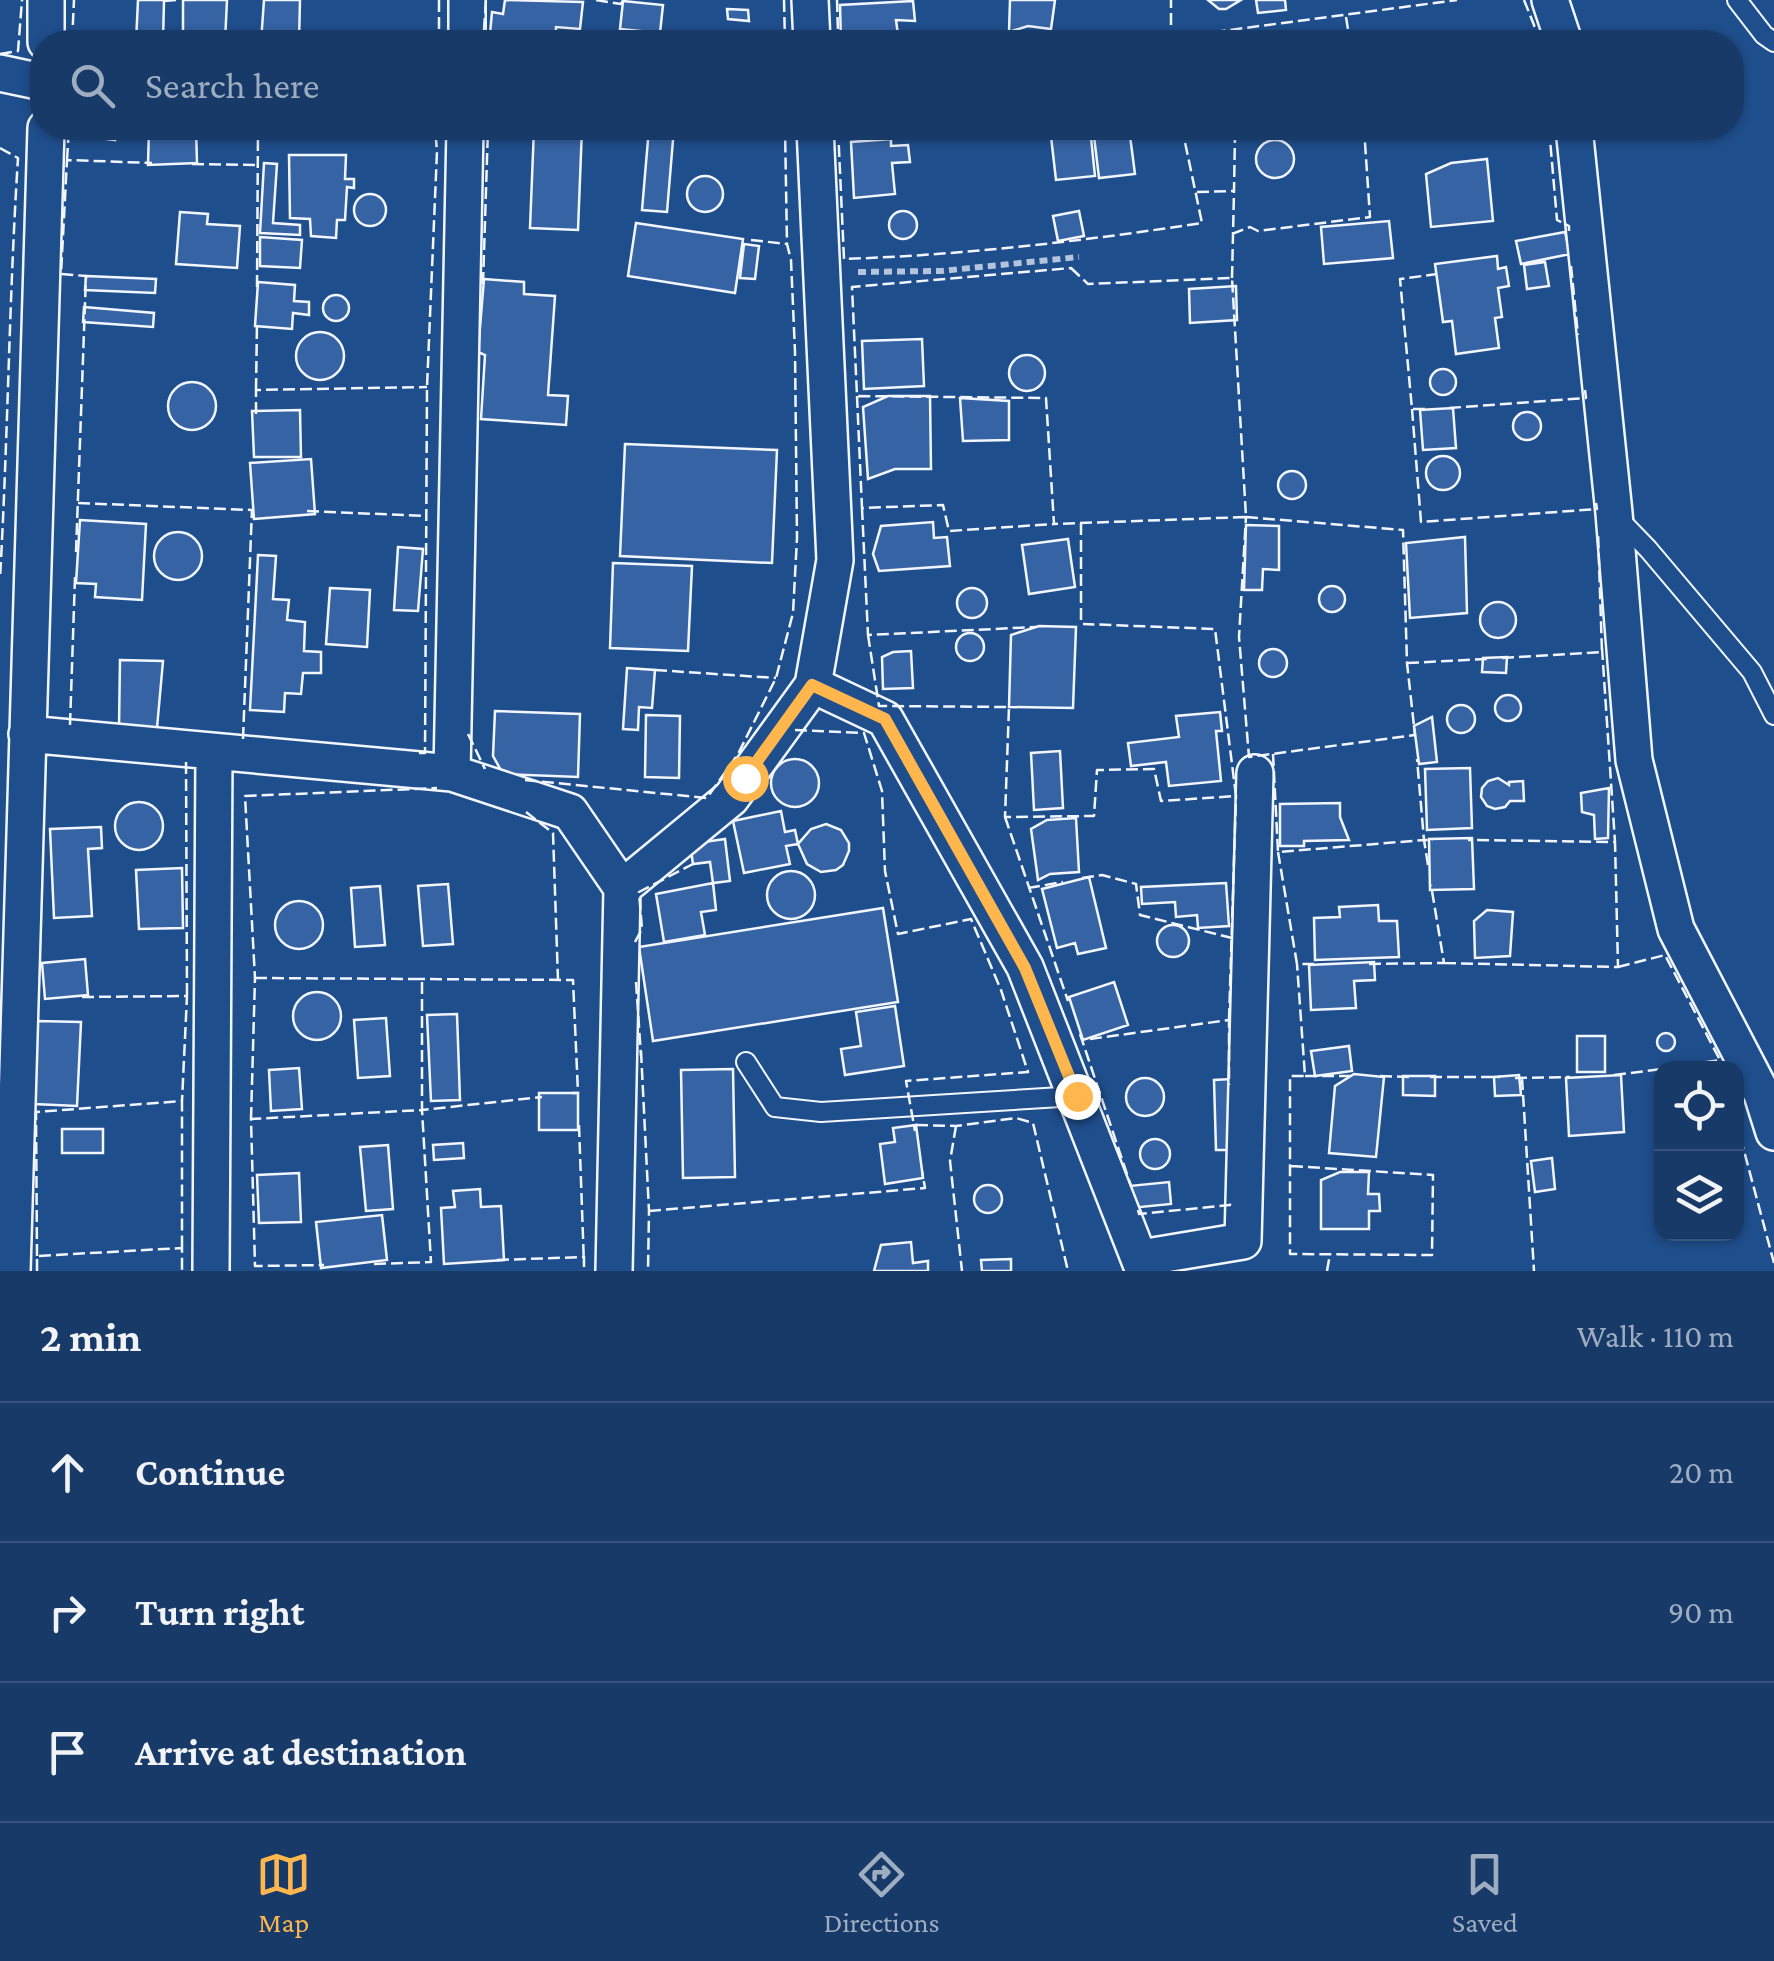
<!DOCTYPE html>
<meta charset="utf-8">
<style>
body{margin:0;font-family:"Crimson Pro",serif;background:#244571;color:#f1f3f6}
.controls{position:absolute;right:30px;bottom:30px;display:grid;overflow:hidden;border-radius:20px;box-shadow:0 2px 8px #0004}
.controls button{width:90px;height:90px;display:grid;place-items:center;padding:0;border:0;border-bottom:2px solid #36547d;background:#173a69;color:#f1f3f6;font:50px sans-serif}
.stop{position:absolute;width:30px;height:30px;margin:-22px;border:8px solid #ffb74d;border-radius:50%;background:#fff}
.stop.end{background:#ffb74d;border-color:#fff;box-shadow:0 2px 10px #0008}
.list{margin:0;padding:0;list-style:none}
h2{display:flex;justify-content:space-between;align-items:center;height:130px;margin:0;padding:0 40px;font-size:42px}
h2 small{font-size:32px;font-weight:400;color:#9eadc0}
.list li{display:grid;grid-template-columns:65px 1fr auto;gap:30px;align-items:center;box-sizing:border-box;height:140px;padding:0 40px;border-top:2px solid #36547d}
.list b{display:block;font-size:38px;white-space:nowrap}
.list em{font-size:32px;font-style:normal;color:#9eadc0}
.icon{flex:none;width:55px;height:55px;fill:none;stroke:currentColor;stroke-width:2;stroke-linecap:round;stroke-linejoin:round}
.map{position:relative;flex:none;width:1774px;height:1271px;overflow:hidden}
.search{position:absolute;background:#173a69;box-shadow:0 2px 8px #0004;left:30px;right:30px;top:30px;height:110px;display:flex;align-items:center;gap:25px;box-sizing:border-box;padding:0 35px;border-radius:40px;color:#9eadc0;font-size:38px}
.sheet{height:550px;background:#173a69}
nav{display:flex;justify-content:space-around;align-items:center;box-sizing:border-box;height:140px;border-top:2px solid #36547d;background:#173a69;font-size:28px;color:#9eadc0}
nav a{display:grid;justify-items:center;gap:5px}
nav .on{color:#ffb74d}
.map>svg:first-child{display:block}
.building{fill:#3563a3;stroke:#f2f6ff;stroke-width:2.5}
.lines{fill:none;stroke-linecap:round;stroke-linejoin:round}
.lane-casing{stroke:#f2f6ff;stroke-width:22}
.street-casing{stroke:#f2f6ff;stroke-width:40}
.path{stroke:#b3c4dc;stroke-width:6;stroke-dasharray:8 5;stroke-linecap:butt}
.lane{stroke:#1f4e8c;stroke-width:18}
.street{stroke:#1f4e8c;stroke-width:35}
.fence{stroke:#f2f6ff;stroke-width:2.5;stroke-dasharray:12 5;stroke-linecap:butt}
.route{stroke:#ffb74d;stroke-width:12}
</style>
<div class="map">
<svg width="1774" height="1271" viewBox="0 0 1774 1271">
<rect width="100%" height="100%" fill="#1f4e8c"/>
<!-- building -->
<path class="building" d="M138 0H176L164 1 163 42H136Z
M183 0H227L225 42H183Z
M264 0H300L299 42H261Z
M505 0 583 2 580 29 556 27 555 42H498L499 35 490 34 492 12 503 14Z
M1010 0H1055L1051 29 1028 26 1009 32Z
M1208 0H1241L1226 9H1219Z
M1256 0H1285L1286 10 1258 13Z
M623 1 663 5 660 33 620 29Z
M913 1 915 21 896 20 899 42H841L840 5Z
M727 9 748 10 749 21 728 19Z
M98 128H116L115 140 99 138Z
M149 128H196L197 163 148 165Z
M534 128H582L578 230 530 228Z
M649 128H674L667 212 642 210Z
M851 128H886L887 134 852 135Z
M1050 128H1090L1095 176 1056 180Z
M1093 128H1129L1135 174 1099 178Z
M1381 128H1414L1398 135Z
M891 139V146L908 145 910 162 892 163 895 194 854 198 851 142Z
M1256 159a19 19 0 1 1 38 0a19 19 0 1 1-38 0Z
M289 155H346L345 179H354V188L347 187 345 220H337L336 238 311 236 310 219 290 218Z
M1487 159 1493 221 1431 227 1426 174 1451 163Z
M264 163 277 164 273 223 300 225V235L260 233Z
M687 194a18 18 0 1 1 36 0a18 18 0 1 1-36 0Z
M354 210a16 16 0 1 1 32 0a16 16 0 1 1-32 0Z
M889 225a14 14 0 1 1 28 0a14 14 0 1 1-28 0Z
M1079 211 1084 236 1058 241 1053 216Z
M180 212 208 214 207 224 240 226 237 268 176 264Z
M1389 221 1393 258 1324 264 1321 227Z
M636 223 743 239 735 293 628 276Z
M1565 232 1570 254 1521 264 1516 241Z
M260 237 302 240 300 268 260 266Z
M744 244 759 246 755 279 740 278Z
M1497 256 1498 269 1506 267 1509 286 1498 288 1502 317 1495 318 1499 348 1456 354 1452 321 1443 322 1435 264Z
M1545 262 1549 286 1527 289 1524 265Z
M86 276 156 279 155 293 85 290Z
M484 279 524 282V294L555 296 548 395 568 396 566 425 481 419 485 355 478 352Z
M258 282 295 285 294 301 309 302V315L293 313 292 329 255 326Z
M1236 286 1237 320 1190 323 1189 289Z
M323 308a13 13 0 1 1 26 0a13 13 0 1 1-26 0Z
M84 307 154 313 153 327 83 322Z
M296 356a24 24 0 1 1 48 0a24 24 0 1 1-48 0Z
M922 339 924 386 864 389 862 341Z
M1009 373a18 18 0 1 1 36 0a18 18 0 1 1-36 0Z
M1430 382a13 13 0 1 1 26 0a13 13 0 1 1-26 0Z
M168 406a24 24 0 1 1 48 0a24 24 0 1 1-48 0Z
M888 396H930L931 469H895L868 479 863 407Z
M960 398 1009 401V440L963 441Z
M1453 408 1456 448 1423 450 1420 410Z
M300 410 301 457H254L252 411Z
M1513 426a14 14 0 1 1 28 0a14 14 0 1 1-28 0Z
M625 444 777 450 772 563 620 556Z
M1426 473a17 17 0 1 1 34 0a17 17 0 1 1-34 0Z
M311 459 315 514 254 519 250 463Z
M1278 485a14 14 0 1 1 28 0a14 14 0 1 1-28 0Z
M80 520 146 524 142 600 95 597 96 584 76 583Z
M933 522 934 538 947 537 950 566 879 571 873 554 881 526Z
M1246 525 1279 526V570L1263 569 1262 590H1244Z
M154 556a24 24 0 1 1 48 0a24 24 0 1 1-48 0Z
M1465 537 1467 613 1410 618 1406 543Z
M1068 539 1075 587 1029 594 1022 545Z
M398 547 423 549 418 611 394 610Z
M258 555 276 556 273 599 289 600 287 620 305 622 304 651 321 652V673H303L301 694 285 693 284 712 250 710Z
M613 563 692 566 688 651 610 648Z
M1319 599a13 13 0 1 1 26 0a13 13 0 1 1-26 0Z
M330 588 370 590 367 647 326 644Z
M957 603a15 15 0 1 1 30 0a15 15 0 1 1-30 0Z
M1480 620a18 18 0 1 1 36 0a18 18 0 1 1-36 0Z
M1039 626 1076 627 1073 708 1009 707 1011 635Z
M956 647a14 14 0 1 1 28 0a14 14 0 1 1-28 0Z
M1259 663a14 14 0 1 1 28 0a14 14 0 1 1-28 0Z
M911 651 913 688 883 689 882 657 893 652Z
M1507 657 1506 673 1482 672 1483 658Z
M120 660 163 661 157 728 119 727Z
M627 668 655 670 652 708 639 707 638 730 623 729Z
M1495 708a13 13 0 1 1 26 0a13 13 0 1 1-26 0Z
M1447 719a14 14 0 1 1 28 0a14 14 0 1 1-28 0Z
M495 711 580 714 578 777 503 774 493 756Z
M1220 712 1222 731H1216L1221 781 1169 786 1166 762 1131 766 1128 743 1179 737 1176 716Z
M646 715 680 716 679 778 645 777Z
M1432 717 1437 762 1419 764 1414 726Z
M1060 751 1063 808 1034 810 1031 753Z
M771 783a24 24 0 1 1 48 0a24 24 0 1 1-48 0Z
M1470 768 1472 828 1427 830 1425 769Z
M1498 778 1509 785V782L1523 781 1524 801H1510L1505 807 1495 809 1487 806 1481 797 1482 788 1488 781Z
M1609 788 1608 838 1595 839 1594 815 1582 812 1581 793Z
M115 826a24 24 0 1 1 48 0a24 24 0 1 1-48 0Z
M1340 803V817L1349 840 1304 841V846H1280V804Z
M781 811 785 832 795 830 798 844 786 846 790 864 744 873 733 821Z
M1076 818 1079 872 1050 874 1038 880 1031 829 1047 820Z
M826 824 841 830 849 843V851L843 865 836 870 821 872 807 864 798 844 811 829Z
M101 827 102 848 88 849 92 916 54 918 50 829Z
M1472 838 1474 889 1430 890 1429 839Z
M725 839 730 881 713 883 710 862 693 864 690 844Z
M182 868 183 928 139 929 136 870Z
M767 895a24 24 0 1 1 48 0a24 24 0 1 1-48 0Z
M1089 877 1106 948 1078 954 1075 943 1057 948 1042 889Z
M713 883 716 910 701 912 705 935 664 942 656 894Z
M1226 883 1229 926 1198 928 1197 915 1176 917 1175 902 1142 904 1141 887Z
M448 884 453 944 423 946 418 886Z
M380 886 385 945 355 947 351 888Z
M275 925a24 24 0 1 1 48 0a24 24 0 1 1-48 0Z
M1378 905 1379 921H1397L1399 957 1315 960 1314 918 1340 917 1339 907Z
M883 908 898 1002 653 1041 639 947Z
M1487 910 1513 912 1510 956 1475 958 1474 921Z
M1157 941a16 16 0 1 1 32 0a16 16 0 1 1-32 0Z
M85 959 88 995 45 999 42 963Z
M1374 962 1375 980 1354 981 1356 1008 1311 1010 1309 965Z
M1114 982 1128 1025 1083 1040 1069 997Z
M293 1016a24 24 0 1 1 48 0a24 24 0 1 1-48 0Z
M895 1006 904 1066 845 1075 841 1049 861 1046 856 1012Z
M457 1014 460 1100 431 1101 427 1015Z
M386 1018 390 1076 358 1078 354 1020Z
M37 1021 81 1022 77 1106 34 1104Z
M1657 1042a9 9 0 1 1 18 0a9 9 0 1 1-18 0Z
M1577 1036H1605V1072H1577Z
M1349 1046 1352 1071 1315 1076 1311 1051Z
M299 1068 302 1109 271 1111 269 1070Z
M733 1069 735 1177 683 1178 681 1070Z
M1354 1074 1384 1077 1376 1157 1329 1153 1335 1086Z
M1519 1075 1521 1095 1495 1096 1494 1077Z
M1621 1075 1624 1132 1569 1136 1566 1078Z
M1403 1076H1435V1096L1403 1095Z
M1126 1097a19 19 0 1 1 38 0a19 19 0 1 1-38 0Z
M1231 1079 1233 1150H1216L1214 1080Z
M539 1093H578V1130H539Z
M916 1125 923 1178 885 1184 880 1144 895 1142 893 1128Z
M62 1129H103V1153H62Z
M1140 1154a15 15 0 1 1 30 0a15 15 0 1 1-30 0Z
M463 1143 464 1158 434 1160 433 1145Z
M388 1145 393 1209 366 1211 360 1147Z
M1552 1158 1555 1189 1535 1192 1531 1161Z
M1340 1172H1369L1368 1194H1379L1380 1211H1369V1229H1321V1180Z
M299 1173 301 1222 259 1223 257 1175Z
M1169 1182 1171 1204 1131 1208 1129 1186Z
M974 1199a14 14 0 1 1 28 0a14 14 0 1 1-28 0Z
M480 1189 481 1207 501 1206 504 1260 444 1264 441 1208 455 1207 453 1191Z
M382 1215 387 1260 321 1268 316 1222Z
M911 1242 913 1263 928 1261V1271H874L881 1245Z
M1011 1259V1271H982L981 1260Z"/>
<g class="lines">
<defs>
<path id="lane" d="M1737 0 1764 35 1774 42
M1617 517 1648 549 1752 672 1774 715
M746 1062 775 1107 821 1112 1077 1096"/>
<path id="street" d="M46 0V42
M810 0 812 42
M1550 0 1564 42
M467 42V0
M0 73 42 82
M1574 128 1614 513 1634 760 1676 929 1762 1094 1774 1132
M813 685 885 719 1025 967 1144 1271
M27 734 452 773 570 812 622 888
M452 773 465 128
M1141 1258 1243 1241 1255 773
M12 1271 46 128
M211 1271 214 753
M614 1271 622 888 731 798 813 685 835 560 815 128"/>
</defs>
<!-- lane casing -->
<use href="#lane" class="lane-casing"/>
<!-- street casing -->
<use href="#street" class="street-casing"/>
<!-- path -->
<path class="path" d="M858 272 941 271 1079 257"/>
<!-- lane -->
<use href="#lane" class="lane"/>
<!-- street -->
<use href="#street" class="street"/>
<!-- fence -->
<path class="fence" d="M439 0V42
M596 0 621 4 623 0
M784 0 785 42
M837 0 838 33
M1524 0 1534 25 1537 42
M1346 17 1350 42
M484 30 486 0
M72 42 74 0
M1044 42 1169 38 1457 0
M1171 42V0
M0 54 18 51 22 0
M700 128 785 135
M838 128 844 259C964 255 1083 241 1202 223L1182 128
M1549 128 1557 220 1569 226V231
M0 148 18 158C9 298 8 438 0 578
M67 160 69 128
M192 164 257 165
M1197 192 1234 191 1235 134 1308 128
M1232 234 1250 227 1258 231 1370 217 1364 128
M751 240 787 244
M1571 266 1578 335
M1071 268 1088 284 1232 278 1246 517 1054 524 1046 398 857 396 852 287Z
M1232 278 1234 191
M483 284 488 128
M257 287 258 128
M256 390 257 322
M857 396 862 508 943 505 949 531 1054 524
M1449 408 1586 398 1585 390
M1412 409 1421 522 1597 509 1596 503
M1425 409H1412L1400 279 1437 274
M256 414V390L427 387
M78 503 252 510
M862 508 868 635 1036 627
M307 511 426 516
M1246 517 1403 530 1407 663 1415 735 1249 757 1239 637Z
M1081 523V624
M76 552 86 276 61 274 67 160 152 163
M868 635 879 706 1009 707 1005 817 1094 816 1097 770 1154 769 1161 801 1236 796 1215 629 1083 624
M1602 648 1615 842
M1502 658 1602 652 1598 532
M1407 663 1487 659
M655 670 776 678
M70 725 75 577
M795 730 864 733 882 791 885 871 898 934 971 919 1001 990 1028 1072 906 1081 915 1131
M468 734 485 769
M243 739 252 509
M419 753H425L427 387 437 151 435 128
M1273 754 1278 852 1424 840 1417 759
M186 762 187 996
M525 780 707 798 738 754 776 678 793 613 797 538 795 352 791 260 787 244 785 128
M526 812 553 833 558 980
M1005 817 1068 1001
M1278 852 1297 964H1314
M1428 865 1424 840H1433
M1082 878 1102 875 1136 884 1140 915 1232 938
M1028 888 1063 882
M635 942 642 929 639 892 693 864 692 857
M1444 963 1618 967 1615 842 1468 840
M1369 964 1444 963 1431 885
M1618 967 1665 955 1720 1060 1665 1068
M255 978 422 979V1110L251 1119 255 1266 324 1265
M413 979 573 980 578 1093H572
M636 982 641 1056
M82 997 187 996 182 1101
M1229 1020 1236 796
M1080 1034 1131 1186
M1090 1039 1229 1020V1085
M641 1051 649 1211 648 1271
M1614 1075 1662 1069
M1305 1076H1355
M1380 1076 1410 1077
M1430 1077H1500
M1515 1078 1570 1077
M1522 1078 1534 1271
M251 1119 255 978 245 796 437 788
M1736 1121 1774 1263
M579 1125 584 1265
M916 1125 956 1126 1016 1118 1033 1123 1068 1271
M956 1126 950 1161 962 1271
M1291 1166 1433 1175 1432 1255 1290 1254V1076H1305L1297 964
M1138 1210 1139 1214 1230 1205V1200
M649 1211 925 1188 922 1171
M37 1256 36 1112 182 1101V1248
M497 1260 584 1257V1271
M374 1264 431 1262 422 1110 542 1097
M37 1271V1256L182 1248V1271
M1327 1271 1330 1254"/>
</g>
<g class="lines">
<!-- route -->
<path class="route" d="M745 778 812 685 885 719 1025 968 1077 1096"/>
</g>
</svg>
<div class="controls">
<button><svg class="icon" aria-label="locate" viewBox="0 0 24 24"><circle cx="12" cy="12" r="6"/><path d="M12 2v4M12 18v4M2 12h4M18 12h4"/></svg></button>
<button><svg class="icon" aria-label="layers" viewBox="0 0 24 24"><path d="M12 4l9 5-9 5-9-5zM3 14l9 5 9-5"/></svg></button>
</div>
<div class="stop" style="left:745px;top:778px"></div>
<div class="stop end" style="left:1077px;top:1096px"></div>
<div class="search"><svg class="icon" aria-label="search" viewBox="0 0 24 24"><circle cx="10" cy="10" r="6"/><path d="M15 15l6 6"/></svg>Search here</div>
</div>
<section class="sheet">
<h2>2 min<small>Walk · 110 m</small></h2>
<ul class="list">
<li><svg class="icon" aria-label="ahead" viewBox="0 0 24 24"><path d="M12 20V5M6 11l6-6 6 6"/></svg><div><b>Continue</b></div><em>20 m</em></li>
<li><svg class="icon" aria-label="right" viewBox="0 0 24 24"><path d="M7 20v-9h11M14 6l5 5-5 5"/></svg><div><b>Turn right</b></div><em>90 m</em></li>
<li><svg class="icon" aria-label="arrive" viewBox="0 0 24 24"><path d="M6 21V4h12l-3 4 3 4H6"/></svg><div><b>Arrive at destination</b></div></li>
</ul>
</section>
<nav>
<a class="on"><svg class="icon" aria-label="map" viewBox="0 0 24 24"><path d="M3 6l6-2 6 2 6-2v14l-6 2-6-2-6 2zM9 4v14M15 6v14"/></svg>Map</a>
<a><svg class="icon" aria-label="directions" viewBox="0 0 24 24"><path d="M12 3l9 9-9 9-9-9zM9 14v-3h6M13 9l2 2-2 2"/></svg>Directions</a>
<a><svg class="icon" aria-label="saved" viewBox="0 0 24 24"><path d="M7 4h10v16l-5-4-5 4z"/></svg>Saved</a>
</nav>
